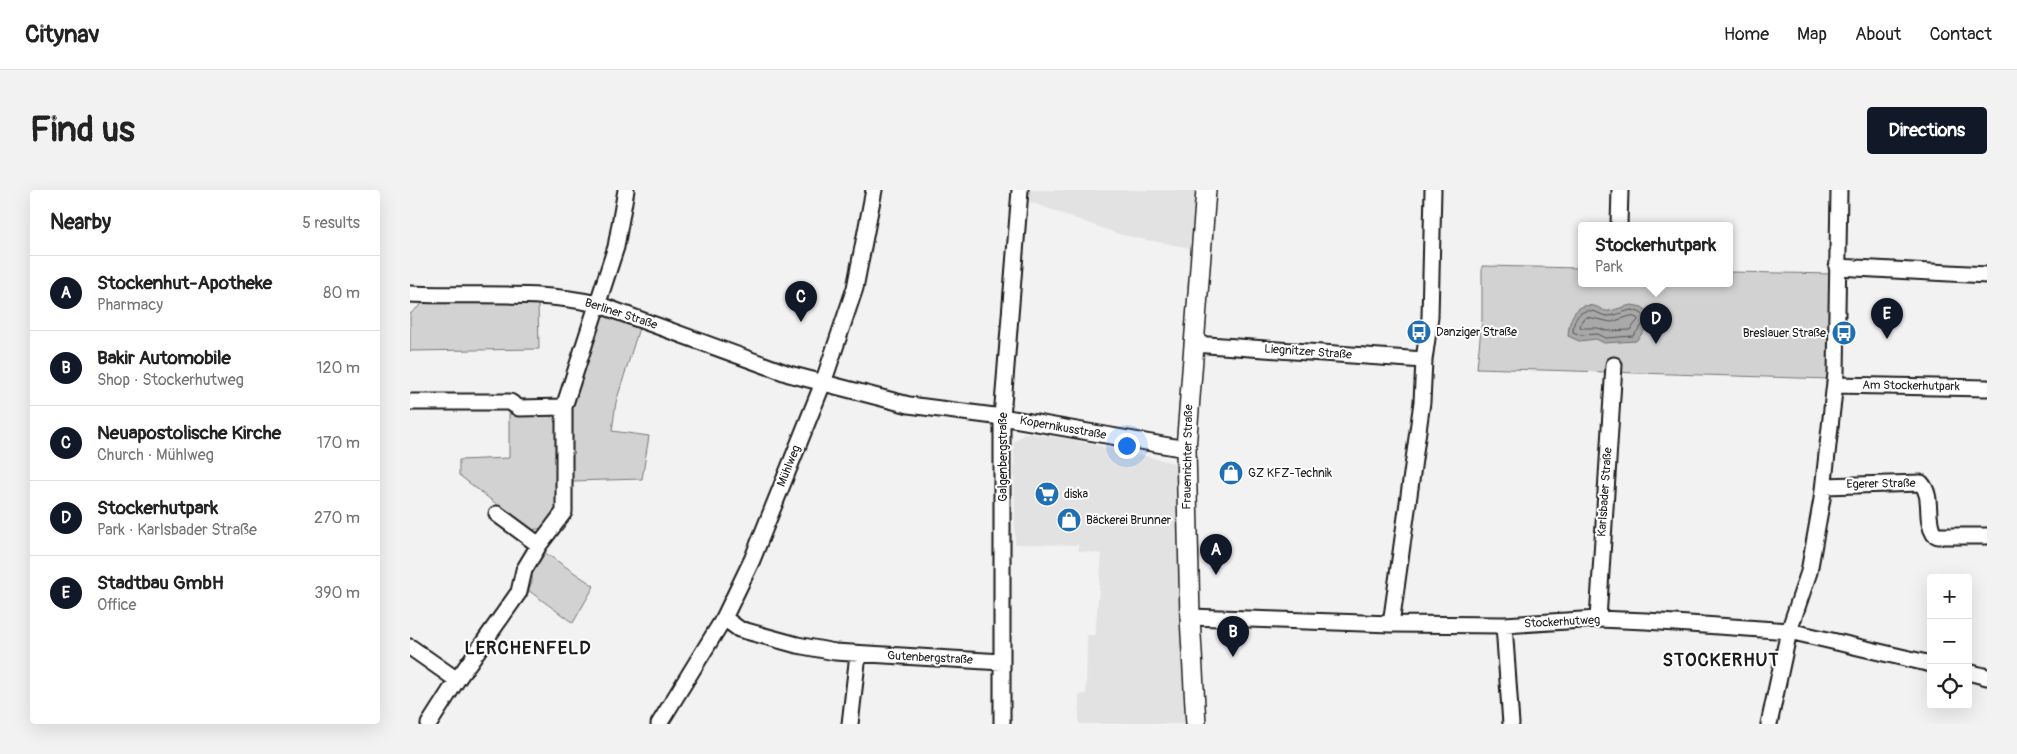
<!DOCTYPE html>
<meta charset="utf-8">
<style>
body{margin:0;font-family:Pangolin,sans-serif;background:#f2f2f2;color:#222}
.controls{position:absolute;right:15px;bottom:15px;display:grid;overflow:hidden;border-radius:5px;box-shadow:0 5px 20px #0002}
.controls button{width:45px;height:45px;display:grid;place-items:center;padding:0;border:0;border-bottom:1px solid #e0e0e0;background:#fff;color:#222;font:25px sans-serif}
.you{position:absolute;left:716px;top:255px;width:18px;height:18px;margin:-12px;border:4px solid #fff;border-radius:50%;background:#1a73e8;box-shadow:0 0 0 8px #1a73e833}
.badge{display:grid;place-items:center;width:32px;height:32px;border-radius:50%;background:#111827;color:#fff;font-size:16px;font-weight:700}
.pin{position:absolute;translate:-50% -41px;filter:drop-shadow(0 1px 2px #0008)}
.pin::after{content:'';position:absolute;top:26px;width:18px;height:15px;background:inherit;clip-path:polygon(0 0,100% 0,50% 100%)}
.popup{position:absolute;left:1168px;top:32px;width:155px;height:65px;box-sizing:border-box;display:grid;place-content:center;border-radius:5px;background:#fff;filter:drop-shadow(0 1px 4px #0005);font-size:16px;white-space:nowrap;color:#767676}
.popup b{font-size:19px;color:#222}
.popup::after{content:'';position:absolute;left:50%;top:100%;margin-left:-10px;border:10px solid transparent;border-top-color:#fff}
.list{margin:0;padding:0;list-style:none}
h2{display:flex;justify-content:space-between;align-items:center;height:65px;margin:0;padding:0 20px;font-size:21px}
h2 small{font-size:16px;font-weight:400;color:#767676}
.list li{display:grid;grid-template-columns:32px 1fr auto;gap:15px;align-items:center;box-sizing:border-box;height:75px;padding:0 20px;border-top:1px solid #e0e0e0}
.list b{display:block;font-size:19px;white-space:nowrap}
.list p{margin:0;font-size:16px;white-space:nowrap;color:#767676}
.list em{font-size:16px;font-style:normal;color:#767676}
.icon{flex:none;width:28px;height:28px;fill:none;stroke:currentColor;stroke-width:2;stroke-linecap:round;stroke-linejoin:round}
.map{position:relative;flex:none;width:1577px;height:534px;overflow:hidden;border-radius:5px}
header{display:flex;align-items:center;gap:30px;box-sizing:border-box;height:70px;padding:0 25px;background:#fff;border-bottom:1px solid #e0e0e0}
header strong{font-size:24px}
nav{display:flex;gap:28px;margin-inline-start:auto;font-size:18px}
.intro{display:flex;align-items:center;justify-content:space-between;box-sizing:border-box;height:120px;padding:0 30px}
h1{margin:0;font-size:35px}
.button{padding:12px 22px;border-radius:5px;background:#111827;color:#fff;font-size:18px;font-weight:700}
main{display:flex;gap:30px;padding:0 30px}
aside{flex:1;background:#fff;border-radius:5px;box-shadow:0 5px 20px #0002}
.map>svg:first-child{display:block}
.built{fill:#e2e2e2}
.green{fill:#d2d2d2;stroke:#777}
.water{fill:#a8a8a8;stroke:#707070}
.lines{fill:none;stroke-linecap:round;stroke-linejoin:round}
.shore{stroke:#545454;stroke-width:1}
.minor-casing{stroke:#1c1c1c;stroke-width:19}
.major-casing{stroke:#1c1c1c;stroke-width:22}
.minor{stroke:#fff;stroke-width:15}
.major{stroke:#fff;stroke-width:19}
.labels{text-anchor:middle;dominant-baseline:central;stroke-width:4;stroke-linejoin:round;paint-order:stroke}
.street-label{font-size:12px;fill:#1c1c1c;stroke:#fff}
.poi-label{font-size:12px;fill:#1c1c1c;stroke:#fff;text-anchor:start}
.district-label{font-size:18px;font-weight:bold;letter-spacing:1px;fill:#1c1c1c;stroke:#fff}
</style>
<header>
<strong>Citynav</strong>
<nav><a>Home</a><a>Map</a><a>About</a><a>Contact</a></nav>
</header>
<div class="intro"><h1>Find us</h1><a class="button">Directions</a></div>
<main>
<aside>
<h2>Nearby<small>5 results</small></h2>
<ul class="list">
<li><span class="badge">A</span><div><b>Stockenhut-Apotheke</b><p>Pharmacy</p></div><em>80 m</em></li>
<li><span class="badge">B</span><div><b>Bakir Automobile</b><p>Shop · Stockerhutweg</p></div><em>120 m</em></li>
<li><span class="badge">C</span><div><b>Neuapostolische Kirche</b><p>Church · Mühlweg</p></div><em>170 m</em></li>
<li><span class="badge">D</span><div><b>Stockerhutpark</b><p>Park · Karlsbader Straße</p></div><em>270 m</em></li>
<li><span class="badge">E</span><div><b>Stadtbau GmbH</b><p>Office</p></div><em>390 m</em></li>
</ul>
</aside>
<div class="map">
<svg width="1577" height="534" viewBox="0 0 1577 534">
<rect width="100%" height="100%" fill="#f2f2f2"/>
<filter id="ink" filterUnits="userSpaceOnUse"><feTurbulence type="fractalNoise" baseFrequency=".02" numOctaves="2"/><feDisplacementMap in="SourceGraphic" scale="10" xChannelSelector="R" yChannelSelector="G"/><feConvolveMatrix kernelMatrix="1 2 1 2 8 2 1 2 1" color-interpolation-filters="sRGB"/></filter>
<g filter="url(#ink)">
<!-- built -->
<path class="built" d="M610 0H786L780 58 711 45 609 8Z
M615 243 660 249 765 273 777 534H669V505L676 504 677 445H685L692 364 669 361 668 355 605 354 604 252Z"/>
<!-- green -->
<path class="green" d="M1072 76 1172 78V93H1320V82L1424 84 1421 189 1067 178 1072 129Z
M13 113H128L129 159 0 161V124Z
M196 126 229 138 206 212 202 241 239 246 232 289 162 291V204L188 128Z
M99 224 139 225 149 235V318L135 338 120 340 49 285V270L99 268Z
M134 362 184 396 163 433 118 400 122 392V378Z"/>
<!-- water -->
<path class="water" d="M1222 115 1232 117 1240 123 1241 133 1226 151 1194 153 1186 149 1169 151 1158 146C1159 130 1164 112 1184 116 1190 117 1193 122 1199 121 1206 120 1214 116 1222 115Z"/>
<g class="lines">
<!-- shore -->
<path class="shore" d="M1222 120C1229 122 1235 123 1236 131L1223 146 1196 148 1188 144 1170 145 1163 142C1163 130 1169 119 1182 121 1188 122 1192 126 1198 126 1206 126 1214 121 1222 120Z
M1221 126 1227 128 1228 130 1220 140 1197 141 1188 138H1172L1170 137 1172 130 1177 127 1201 132Z"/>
<defs>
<path id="minor" d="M1209 35 1210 0
M1427 77 1577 85
M0 104C62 107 126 100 187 114L379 184 499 215 592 227 776 259
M783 154 1014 170
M1425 195 1577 198
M0 212H100L109 218 154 217
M1414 296 1511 293C1524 307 1514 328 1524 344L1528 346H1577
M87 324 129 355
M780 427 981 434 1094 435 1188 429 1236 431 1379 441 1521 474
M314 428 329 439 387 455 425 462 592 472
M1188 429 1204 175
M981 434 1012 212 1014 170 1020 127 1023 0
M1094 435 1101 534
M0 457 47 490
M1558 482 1577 487
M19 534 47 490 109 402 114 380 129 355 154 322V217L206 57 216 0
M249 534 314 428 342 370 413 193 445 98 464 0
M440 534 448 464
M592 534V227L610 0
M1359 534 1379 441 1399 382 1412 309 1426 183 1429 0"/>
<path id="major" d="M786 534 780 427 776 259 796 0"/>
</defs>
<!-- minor casing -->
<use href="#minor" class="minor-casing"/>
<!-- major casing -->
<use href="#major" class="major-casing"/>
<!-- minor -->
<use href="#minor" class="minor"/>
<!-- major -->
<use href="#major" class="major"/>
</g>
</g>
<!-- icons -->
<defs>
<symbol id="bus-disc" viewBox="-11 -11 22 22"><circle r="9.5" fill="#1f6fb2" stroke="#fff"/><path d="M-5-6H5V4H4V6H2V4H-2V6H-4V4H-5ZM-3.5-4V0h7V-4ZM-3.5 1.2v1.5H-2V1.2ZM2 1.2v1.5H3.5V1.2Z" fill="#fff"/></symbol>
<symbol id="shop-disc" viewBox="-11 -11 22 22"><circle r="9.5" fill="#1f6fb2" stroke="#fff"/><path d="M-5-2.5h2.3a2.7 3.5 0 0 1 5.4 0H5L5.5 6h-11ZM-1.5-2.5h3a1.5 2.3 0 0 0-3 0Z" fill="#fff"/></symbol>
<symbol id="supermarket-disc" viewBox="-11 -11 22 22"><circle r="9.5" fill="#1f6fb2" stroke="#fff"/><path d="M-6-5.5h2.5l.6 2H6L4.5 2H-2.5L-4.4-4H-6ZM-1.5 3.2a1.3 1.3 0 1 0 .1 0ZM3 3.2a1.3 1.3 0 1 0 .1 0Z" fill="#fff"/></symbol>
</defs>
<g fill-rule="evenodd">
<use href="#bus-disc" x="995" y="128" width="28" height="28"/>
<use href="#bus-disc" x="1420" y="129" width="28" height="28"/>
<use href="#shop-disc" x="807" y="269" width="28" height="28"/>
<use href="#supermarket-disc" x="623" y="290" width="28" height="28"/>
<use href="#shop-disc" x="645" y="316" width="28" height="28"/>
</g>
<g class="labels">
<!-- street labels -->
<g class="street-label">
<text transform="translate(211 124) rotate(18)">Berliner Straße</text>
<text transform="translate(898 162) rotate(4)">Liegnitzer Straße</text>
<text transform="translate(1501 196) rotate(1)">Am Stockerhutpark</text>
<text transform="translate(653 238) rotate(10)">Kopernikusstraße</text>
<text transform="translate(593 267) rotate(-90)">Galgenbergstraße</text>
<text transform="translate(778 267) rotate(-89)">Frauenrichter Straße</text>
<text transform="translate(379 276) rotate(-68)">Mühlweg</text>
<text transform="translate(1471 294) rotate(-1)">Egerer Straße</text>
<text transform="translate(1195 302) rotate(-86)">Karlsbader Straße</text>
<text transform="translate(1152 432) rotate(-3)">Stockerhutweg</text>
<text transform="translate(520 468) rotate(3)">Gutenbergstraße</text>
</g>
<!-- poi labels -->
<g class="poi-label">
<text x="1026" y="142">Danziger Straße</text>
<text x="1416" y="143" text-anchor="end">Breslauer Straße</text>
<text x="838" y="283">GZ KFZ-Technik</text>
<text x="654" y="304">diska</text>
<text x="676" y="330">Bäckerei Brunner</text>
</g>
<!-- district labels -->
<g class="district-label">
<text x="118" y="458">LERCHENFELD</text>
<text x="1311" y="470">STOCKERHUT</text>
</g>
</g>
</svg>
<div class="controls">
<button>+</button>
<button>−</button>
<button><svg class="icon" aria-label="locate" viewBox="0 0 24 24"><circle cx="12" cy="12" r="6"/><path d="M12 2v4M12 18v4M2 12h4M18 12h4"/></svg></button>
</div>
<div class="you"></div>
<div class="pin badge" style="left:806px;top:385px">A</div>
<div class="pin badge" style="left:823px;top:467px">B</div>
<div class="pin badge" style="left:391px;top:132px">C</div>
<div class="pin badge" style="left:1246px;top:154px">D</div>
<div class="popup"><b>Stockerhutpark</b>Park</div>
<div class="pin badge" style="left:1477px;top:149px">E</div>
</div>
</main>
